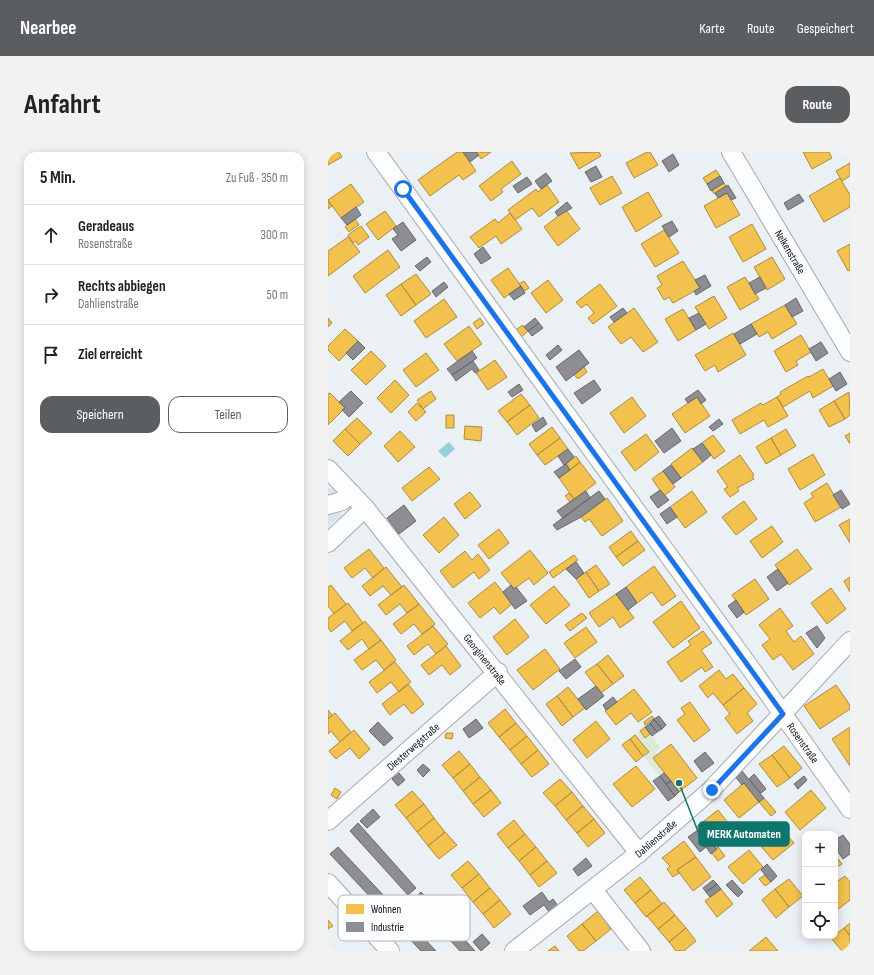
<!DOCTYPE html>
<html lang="de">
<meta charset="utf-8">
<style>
body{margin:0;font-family:"Sofia Sans Condensed",sans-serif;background:#f2f2f2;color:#222}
.controls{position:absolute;right:12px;bottom:12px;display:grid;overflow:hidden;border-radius:8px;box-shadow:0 2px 10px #0003}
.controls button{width:36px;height:36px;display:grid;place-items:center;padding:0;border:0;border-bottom:1px solid #e0e0e0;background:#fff;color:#222;font:20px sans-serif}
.stop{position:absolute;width:12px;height:12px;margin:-9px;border:3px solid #1a73e8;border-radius:50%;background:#fff}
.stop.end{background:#1a73e8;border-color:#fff;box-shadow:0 1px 4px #0008}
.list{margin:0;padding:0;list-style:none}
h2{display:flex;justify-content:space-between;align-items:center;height:52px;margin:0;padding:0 16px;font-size:17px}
h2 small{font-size:13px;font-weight:400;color:#767676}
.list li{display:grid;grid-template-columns:26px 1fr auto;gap:12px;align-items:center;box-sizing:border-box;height:60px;padding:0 16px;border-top:1px solid #e0e0e0}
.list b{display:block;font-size:15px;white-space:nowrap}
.list p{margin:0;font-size:13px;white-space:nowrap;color:#767676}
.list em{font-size:13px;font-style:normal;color:#767676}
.actions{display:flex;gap:8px;padding:12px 16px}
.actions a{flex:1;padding:9px 0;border:1px solid #5a5e61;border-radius:12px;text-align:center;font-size:14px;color:#5a5e61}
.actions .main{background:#5a5e61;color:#fff}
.icon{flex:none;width:22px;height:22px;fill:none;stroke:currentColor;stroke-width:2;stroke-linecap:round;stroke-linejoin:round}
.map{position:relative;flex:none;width:522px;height:799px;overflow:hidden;border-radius:12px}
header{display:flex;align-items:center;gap:24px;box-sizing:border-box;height:56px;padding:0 20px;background:#5a5e61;color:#fff}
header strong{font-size:19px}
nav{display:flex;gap:22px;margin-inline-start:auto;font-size:14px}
.intro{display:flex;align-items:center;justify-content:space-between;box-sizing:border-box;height:96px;padding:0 24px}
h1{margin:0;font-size:28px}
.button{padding:10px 18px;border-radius:12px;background:#5a5e61;color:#fff;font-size:14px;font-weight:700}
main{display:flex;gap:24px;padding:0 24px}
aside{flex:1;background:#fff;border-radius:12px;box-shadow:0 2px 10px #0003}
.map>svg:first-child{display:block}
.built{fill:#d9e4ee}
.green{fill:#ddead7}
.water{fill:#94d1d9}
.homes{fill:#f2c14e;stroke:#ad8c3c}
.industry{fill:#8d8d92;stroke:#66686c}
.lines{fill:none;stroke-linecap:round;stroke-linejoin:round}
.minor-casing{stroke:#a5a9ad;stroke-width:20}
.minor{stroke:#fcfdfe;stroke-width:18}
.route{stroke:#1a73e8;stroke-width:5}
.labels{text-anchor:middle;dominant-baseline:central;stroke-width:4;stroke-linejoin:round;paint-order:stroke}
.street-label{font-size:11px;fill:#0c1012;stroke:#fbfdff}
.key{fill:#fbfdff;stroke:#b3b6b8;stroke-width:1}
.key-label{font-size:11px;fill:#0c1012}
.leader{fill:none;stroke:#0f766e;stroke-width:1.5}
.callout-dot{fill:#0f766e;stroke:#fbfdff;stroke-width:1.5}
.callout{fill:#0f766e;stroke:#0f766e;stroke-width:1.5}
.callout-label{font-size:12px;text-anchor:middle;font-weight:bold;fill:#fff}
</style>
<header>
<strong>Nearbee</strong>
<nav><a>Karte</a><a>Route</a><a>Gespeichert</a></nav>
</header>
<div class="intro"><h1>Anfahrt</h1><a class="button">Route</a></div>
<main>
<aside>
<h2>5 Min.<small>Zu Fuß · 350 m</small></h2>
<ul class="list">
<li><svg class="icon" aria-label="ahead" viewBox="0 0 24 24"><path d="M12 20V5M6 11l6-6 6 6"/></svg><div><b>Geradeaus</b><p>Rosenstraße</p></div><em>300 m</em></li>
<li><svg class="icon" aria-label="right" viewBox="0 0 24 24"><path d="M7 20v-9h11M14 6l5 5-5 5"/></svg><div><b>Rechts abbiegen</b><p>Dahlienstraße</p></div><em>50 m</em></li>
<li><svg class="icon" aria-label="arrive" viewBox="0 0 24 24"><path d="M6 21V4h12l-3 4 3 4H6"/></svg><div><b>Ziel erreicht</b></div></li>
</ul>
<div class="actions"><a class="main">Speichern</a><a>Teilen</a></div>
</aside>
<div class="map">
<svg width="522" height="799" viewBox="0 0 522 799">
<rect width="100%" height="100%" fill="#ebf0f5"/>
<!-- built -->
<path class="built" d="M0 336 6 337 13 345 16 354 12 366H10L0 376Z"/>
<!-- green -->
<path class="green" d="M312 579 317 586 322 582 333 596 328 599 330 602 325 606 336 621 332 624 315 604 320 600 307 583Z"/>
<!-- water -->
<path class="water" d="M121 290 127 297 117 306 110 299Z"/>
<!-- homes -->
<path class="homes" d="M0 0H11L14 5 0 13Z
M129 0H135L148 19 135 28 131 23 102 44 90 28Z
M148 0H163L153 7Z
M271 0 273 4 251 17 242 1Z
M319 0H322L330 13 306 26 298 11Z
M475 0H501L504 6 484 17Z
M184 9 193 22 173 37 175 40 163 49 151 34Z
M522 11V24L514 29 508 19Z
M388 18 392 24 379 32 375 26Z
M284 24 294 41 272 53 262 36Z
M512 26 522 43V55L496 70 481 44Z
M396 31 398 34 386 42 384 38Z
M23 32 36 50 13 66 0 48Z
M219 33 231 50 211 65 204 56 187 68 180 58 208 37 210 40Z
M320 40 334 64 308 80 294 55Z
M399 41 412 63 388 76 376 54Z
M0 49 4 54 0 57Z
M238 58 252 77 230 94 216 75Z
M57 59 68 74 50 88 38 72Z
M182 61 194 77 173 92 168 84 151 96 142 85 167 67 170 71Z
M27 67 31 73 21 80 17 75Z
M424 72 438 97 415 110 401 85Z
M33 74 41 85 30 93 28 89 25 91 20 83Z
M336 78 351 101 327 115 313 92Z
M20 85 32 100 0 124V99Z
M522 92V118L520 119 509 99Z
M60 98 72 115 37 141 25 124Z
M444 105 457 127 439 138 426 115Z
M355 109 372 136 345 151 341 145 336 148 329 136 334 133 329 124Z
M180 116 193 134 176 146 163 128Z
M88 122 103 142 88 153 73 132Z
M417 125 431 147 412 158 399 135Z
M220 128 235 148 218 161 203 141Z
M196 129 201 136 196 139 191 132Z
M73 132 88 153 73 164 58 143Z
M272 132 289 154 265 172 260 166 266 161 259 152 253 156 248 150Z
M386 144 399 166 381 177 367 155Z
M116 147 129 165 98 186 86 169Z
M457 153 469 172 444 187 440 180 431 185 423 172Z
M306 156 330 190 315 200 303 185 293 192 280 175Z
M355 157 368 178 350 189 337 167Z
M0 166 4 171 0 175Z
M152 166 156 172 149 177 145 171Z
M195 173 200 179 192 186 186 179Z
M141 174 154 192 129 209 116 192Z
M17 177 30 189 11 209 0 198V194Z
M405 181 418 203 390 220 387 213 377 219 367 203Z
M473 183 483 200 468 209 470 213 458 220 446 199Z
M43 199 58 214 38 233 23 218Z
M98 201 111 218 88 235 75 218Z
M167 208 179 225 160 238 148 221Z
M256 215 259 220 250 227 246 223Z
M495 217 505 234 485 246 482 239 455 255 449 245 453 242 452 240 480 224 481 225Z
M67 228 81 243 63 261 49 246Z
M103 239 108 247 95 257 89 248Z
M521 240 522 263 517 267 506 249Z
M2 241 17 256 0 273V242Z
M193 242 202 253 179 270 170 259Z
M304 245 318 264 296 281 282 261Z
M369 245 382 264 357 281 344 262Z
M449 245 460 264 440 275 436 268 412 282 404 268 433 251 435 253Z
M506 249 517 267 501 275 491 258Z
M89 251 98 260 88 269 80 260Z
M202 253 211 266 189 283 179 270Z
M118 263H126V276H118Z
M29 266 44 281 32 292 17 277Z
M137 274 154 275 153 289 136 287Z
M224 275 232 286 209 303 201 292Z
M17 277 32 292 20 304 5 289Z
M458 277 468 294 453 303 443 286Z
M72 279 87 295 70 310 56 294Z
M522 281V292L517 284Z
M318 282 331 300 307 319 293 300Z
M385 283 397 299 386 307 374 291Z
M232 286 240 297 217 313 209 303Z
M443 286 453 303 438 312 428 295Z
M364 296 375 310 353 326 343 312Z
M485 302 497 323 472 338 460 317Z
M412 303 426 323 424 324 426 327 409 336 411 339 402 345 396 337 400 335 389 319Z
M248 304 252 310 242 318 238 312Z
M252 310 268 331 246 347 231 326Z
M101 315 112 327 84 349 74 336Z
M335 319 347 335 336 344 324 327Z
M499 331 513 355 487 370 476 351 485 345 483 341Z
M364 339 379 360 357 376 342 355Z
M142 340 153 354 137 367 126 352Z
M241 341 246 347 242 350 237 344Z
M279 346 295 369 274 384 261 367 257 370 253 365Z
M416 349 429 367 408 383 394 365Z
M116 365 131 383 111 401 95 383Z
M522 367V391L511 373Z
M444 374 455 390 434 406 422 389Z
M171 377 181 391 161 407 150 393Z
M303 379 310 389 288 405 281 395Z
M310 389 317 398 295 414 288 405Z
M41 397 56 416 45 426 37 416 24 426 16 416Z
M469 397 484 417 461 433 447 413Z
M202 398 220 421 206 433 201 426 186 437 173 421Z
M137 399 144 408 150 402 162 418 151 427 146 420 125 436 112 419Z
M246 403 250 408 225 426 221 420Z
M268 413 282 432 271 439 258 420Z
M326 414 348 444 334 454 324 440 309 451 298 435Z
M58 415 74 435 63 443 55 434 42 444 34 434Z
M258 420 271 439 261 446 248 427Z
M522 425V440L516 429Z
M427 427 441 447 418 463 404 443Z
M167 430 184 452 172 462 166 455 152 466 140 451Z
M3 433 18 452 6 462 0 454V435Z
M76 433 91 452 79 461 72 452 58 463 50 453Z
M226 434 242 453 218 472 202 453Z
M503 436 518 457 499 472 483 451Z
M288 442 306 466 292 476 285 465 271 475 261 461Z
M353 449 372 476 345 496 325 470Z
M20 451 35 471 24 479 17 469 3 480 0 476V466Z
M91 452 107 472 94 482 86 472 73 482 65 472Z
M452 456 465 474 458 479 466 490 473 484 486 502 465 518 453 502 445 508 434 493 442 487 431 473Z
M254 461 259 466 242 479 237 473Z
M187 467 201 485 179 503 165 485Z
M37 469 53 488 41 497 34 487 20 498 12 489Z
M105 474 120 492 108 502 100 492 86 503 79 494Z
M258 475 269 490 247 506 236 491Z
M375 479 384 491 373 498 385 515 377 520 374 515 353 530 339 510 363 493 360 489Z
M53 488 68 508 56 518 48 508 34 518 26 508Z
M118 494 133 514 122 523 114 513 101 523 93 513Z
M217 497 232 517 205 538 189 518Z
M280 503 296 524 285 532 269 512Z
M67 510 83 530 71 540 63 530 49 541 41 530Z
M269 512 285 532 273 541 257 520Z
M391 518 398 527 405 522 416 536 395 553 385 541 380 546 371 534Z
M80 532 96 552 84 562 76 552 62 563 54 552Z
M508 533 522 553V557L492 577 476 554Z
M240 535 257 556 245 565 229 544Z
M416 536 429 552 419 561 425 569 409 582 397 566 402 562 395 553Z
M306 537 324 560 310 570 303 561 288 573 277 559Z
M229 544 245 565 234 574 218 552Z
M362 550 382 578 366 590 349 568 357 562 353 556Z
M177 557 188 571 171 585 160 571Z
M0 558 4 563 0 567Z
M7 561 23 580 12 590 3 579 0 582V567Z
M324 564 326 566 317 573 316 570Z
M268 569 282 587 259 606 245 588Z
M188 571 199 584 182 598 171 585Z
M317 575 322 582 317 586 312 579Z
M522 575V614L504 587Z
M26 578 42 597 31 607 22 596 8 607 1 599Z
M118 581H125L124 587 117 586Z
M307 583 321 600 315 604 302 587Z
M199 584 210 598 193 612 182 598Z
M302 587 315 604 308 610 294 593Z
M343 592 369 626 351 640 325 606Z
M456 594 474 616 462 626 444 603Z
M210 598 221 612 204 625 193 612Z
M131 599 142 612 125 626 114 613Z
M444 603 462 626 449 635 431 612Z
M142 612 152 625 135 639 125 626Z
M308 614 327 637 304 655 285 632Z
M152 625 163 638 145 652 135 639Z
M232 627 244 640 227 654 215 641Z
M416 631 431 650 411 666 396 648Z
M7 636 13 640 9 647 3 643Z
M163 638 173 651 156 665 145 652Z
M483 638 498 656 472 678 457 660Z
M84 639 96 652 78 666 67 653Z
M244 640 255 654 238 668 227 654Z
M436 646 448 660 443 664 431 650Z
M96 652 106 666 89 680 78 666Z
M255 654 266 667 249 681 238 668Z
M390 658 404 676 382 693 368 675Z
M106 666 117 680 100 694 89 680Z
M266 667 277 681 260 695 249 681Z
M186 668 197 682 180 696 169 682Z
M451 673 466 691 445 708 430 691Z
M117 680 129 693 111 707 100 694Z
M197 682 208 695 191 709 180 696Z
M356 689 368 705 349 718 351 721 345 725 339 717 342 714 334 706Z
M208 695 219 709 202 723 191 709Z
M390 695 397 704 390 709 384 701Z
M421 698 435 715 415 732 400 715Z
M507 703 514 712 507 716Z
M368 705 383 725 365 739 349 718Z
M140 709 151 722 134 736 123 723Z
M219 709 229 721 211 735 202 723Z
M151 722 162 736 145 750 134 736Z
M437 723 443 730 437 734 431 727Z
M517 724 522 730V748L508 759 507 731Z
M312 725 323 738 307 751 296 738Z
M461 727 475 744 461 755 447 737Z
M162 736 172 748 155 762 145 750Z
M393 737 405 752 389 765 377 749Z
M447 737 461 755 448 766 434 748Z
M323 738 334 752 318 765 307 751Z
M172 748 183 762 166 776 155 762Z
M336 750 347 763 330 777 319 764Z
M270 759 283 777 268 789 254 772Z
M347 763 358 776 341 790 330 777Z
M0 768 5 774 0 777Z
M522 771V784L516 776Z
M254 772 268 789 255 799H251L239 784Z
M358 776 368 789 356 799H348L341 790Z
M516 776 522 784 521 799H514L503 786Z
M438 785 450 799H421Z
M227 794 231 799H220Z"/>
<!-- industry -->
<path class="industry" d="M135 0H148L151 3 142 10Z
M345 2 351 13 341 20 334 9Z
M268 14 274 25 263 30 257 20Z
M218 21 224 29 213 37 207 29Z
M392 24 396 31 383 39 379 32Z
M199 25 204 32 190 41 185 34Z
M400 33 408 46 403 48 399 41 390 46 387 41Z
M471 42 476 49 460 58 456 51Z
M239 50 244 56 230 64 227 60Z
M28 55 33 63 19 73 13 66Z
M344 69 350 79 341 85 334 74Z
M75 70 88 88 73 99 64 87 70 83 65 77Z
M155 95 163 106 153 112 146 102Z
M99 105 103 110 92 119 87 114Z
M377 123 383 134 368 143 366 139 372 136 367 128Z
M432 125 438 136 427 142 421 131Z
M116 130 120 135 108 145 104 139Z
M193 134 197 141 186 148 181 142Z
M468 146 475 159 464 165 457 153Z
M295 156 299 161 286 170 282 165Z
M371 161 378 172 368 178 361 166Z
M207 166 211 171 200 179 196 175Z
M211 171 215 176 204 184 200 179Z
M423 172 429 182 412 192 406 182Z
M30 189 37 196 25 208 18 201Z
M493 190 500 201 488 209 481 197Z
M230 193 234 198 222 208 218 203Z
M251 198 261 211 238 229 228 215Z
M144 199 149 206 124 223 119 217Z
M145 209 151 218 147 221 144 217 128 229 124 223Z
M512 220 519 232 508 239 501 227Z
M266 228 273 238 254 252 246 241Z
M191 232 195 238 184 245 180 240Z
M370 238 378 248 373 252 369 245 360 251 357 247Z
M23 239 35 251 21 265 14 258 17 256 11 250Z
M215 265 219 272 208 280 204 273Z
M391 267 395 272 385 279 381 275Z
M344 276 353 289 336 301 327 289Z
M374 291 383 303 375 310 365 297Z
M240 297 246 305 236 313 230 304Z
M238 312 242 318 231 326 226 320Z
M343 313 353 326 345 332 335 319Z
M332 338 341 348 330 356 322 345Z
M513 338 522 352 514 357 505 343Z
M258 339 262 346 235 366 229 359Z
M271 339 277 347 253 365 229 378 225 373Z
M76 353 88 369 71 382 59 366Z
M342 355 349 365 339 372 332 362Z
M248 410 256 421 248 427 238 417Z
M450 417 460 431 449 439 439 425Z
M183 433 186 437 188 435 199 449 187 457 175 440Z
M298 435 309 451 300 458 288 442Z
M408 448 416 460 409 466 400 454Z
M489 474 497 486 489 496 478 481Z
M247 507 253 515 238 527 231 519Z
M268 534 276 544 258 558 250 547Z
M285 545 289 550 278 558 275 553Z
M331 564 338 573 334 577 326 567Z
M148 567 155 576 141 586 135 577Z
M326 567 334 577 329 580 322 571Z
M50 570 65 586 56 594 41 579Z
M322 571 329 580 324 584 317 575Z
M377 600 386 611 374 620 366 609Z
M95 612 102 618 95 625 89 618Z
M414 619 436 646 431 650 416 631 414 633 407 624Z
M71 621 77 628 70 634 64 627Z
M336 621 343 629 338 632 332 624Z
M426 622 438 637 433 641 421 627Z
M332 624 347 644 340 649 325 629Z
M476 624 479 628 470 637 466 632Z
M343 629 351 640 347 644 338 632Z
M45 657 52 665 39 676 32 669Z
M30 671 88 736 80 743 22 679Z
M370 678 382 693 384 691 389 697 383 702 378 695 372 700 360 685Z
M515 683 522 692V702L515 707 507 696V688Z
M10 695 108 799H93L2 702Z
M258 706 264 714 250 724 245 717Z
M439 712 449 724 443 730 433 718Z
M385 728 389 732 378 740 375 736Z
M404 728 415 740 410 745 398 733Z
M389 732 393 737 382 745 378 740Z
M93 740 147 799H132L85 748Z
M214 740 221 750 225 747 230 754 221 760 216 753 202 763 195 754Z
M154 782 162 791 153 799 145 790Z"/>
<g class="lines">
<defs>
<g id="minor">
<path id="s1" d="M48 0 423 517 522 657"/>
<path id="s2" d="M403 0 522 200"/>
<path id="s3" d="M0 317 37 356 311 701"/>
<path d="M0 353 14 349 24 342"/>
<path d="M0 391 37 356"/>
<path id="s4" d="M0 669 170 520"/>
<path d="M0 731 62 799"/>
<path d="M265 738 313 799"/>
<path id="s5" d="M186 799 311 701 383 638 522 489"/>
</g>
</defs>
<!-- minor casing -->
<use href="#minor" class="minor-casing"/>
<!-- minor -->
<use href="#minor" class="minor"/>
</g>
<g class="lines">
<!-- route -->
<path class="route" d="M75 37 455 562 384 638"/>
</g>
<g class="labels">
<!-- street labels -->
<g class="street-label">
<text stroke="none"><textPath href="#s2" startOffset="116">Nelkenstraße</textPath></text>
<text stroke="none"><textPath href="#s3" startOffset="247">Georginenstraße</textPath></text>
<text stroke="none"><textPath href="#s1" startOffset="729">Rosenstraße</textPath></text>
<text stroke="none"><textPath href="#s4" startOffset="113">Diesterwegstraße</textPath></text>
<text stroke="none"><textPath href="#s5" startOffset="181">Dahlienstraße</textPath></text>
</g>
</g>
<!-- legend -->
<rect x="10" y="743" width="132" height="46" rx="6" class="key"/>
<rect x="18" y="752" width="18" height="10" fill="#f2c14e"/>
<rect x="18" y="770" width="18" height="10" fill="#8d8d92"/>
<g class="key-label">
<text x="43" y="761">Wohnen</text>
<text x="43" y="779">Industrie</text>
</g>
<!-- callouts -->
<path class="leader" d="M351 631L371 682"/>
<circle class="callout-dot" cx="351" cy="631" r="4"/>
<rect class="callout" x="371" y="670" width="90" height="24" rx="4"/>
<g class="callout-label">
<text x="416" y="686">MERK Automaten</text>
</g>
</svg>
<div class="controls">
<button>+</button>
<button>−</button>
<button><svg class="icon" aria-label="locate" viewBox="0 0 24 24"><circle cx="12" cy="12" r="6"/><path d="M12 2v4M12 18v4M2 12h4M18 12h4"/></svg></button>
</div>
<div class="stop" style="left:75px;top:37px"></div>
<div class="stop end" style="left:384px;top:638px"></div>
</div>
</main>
